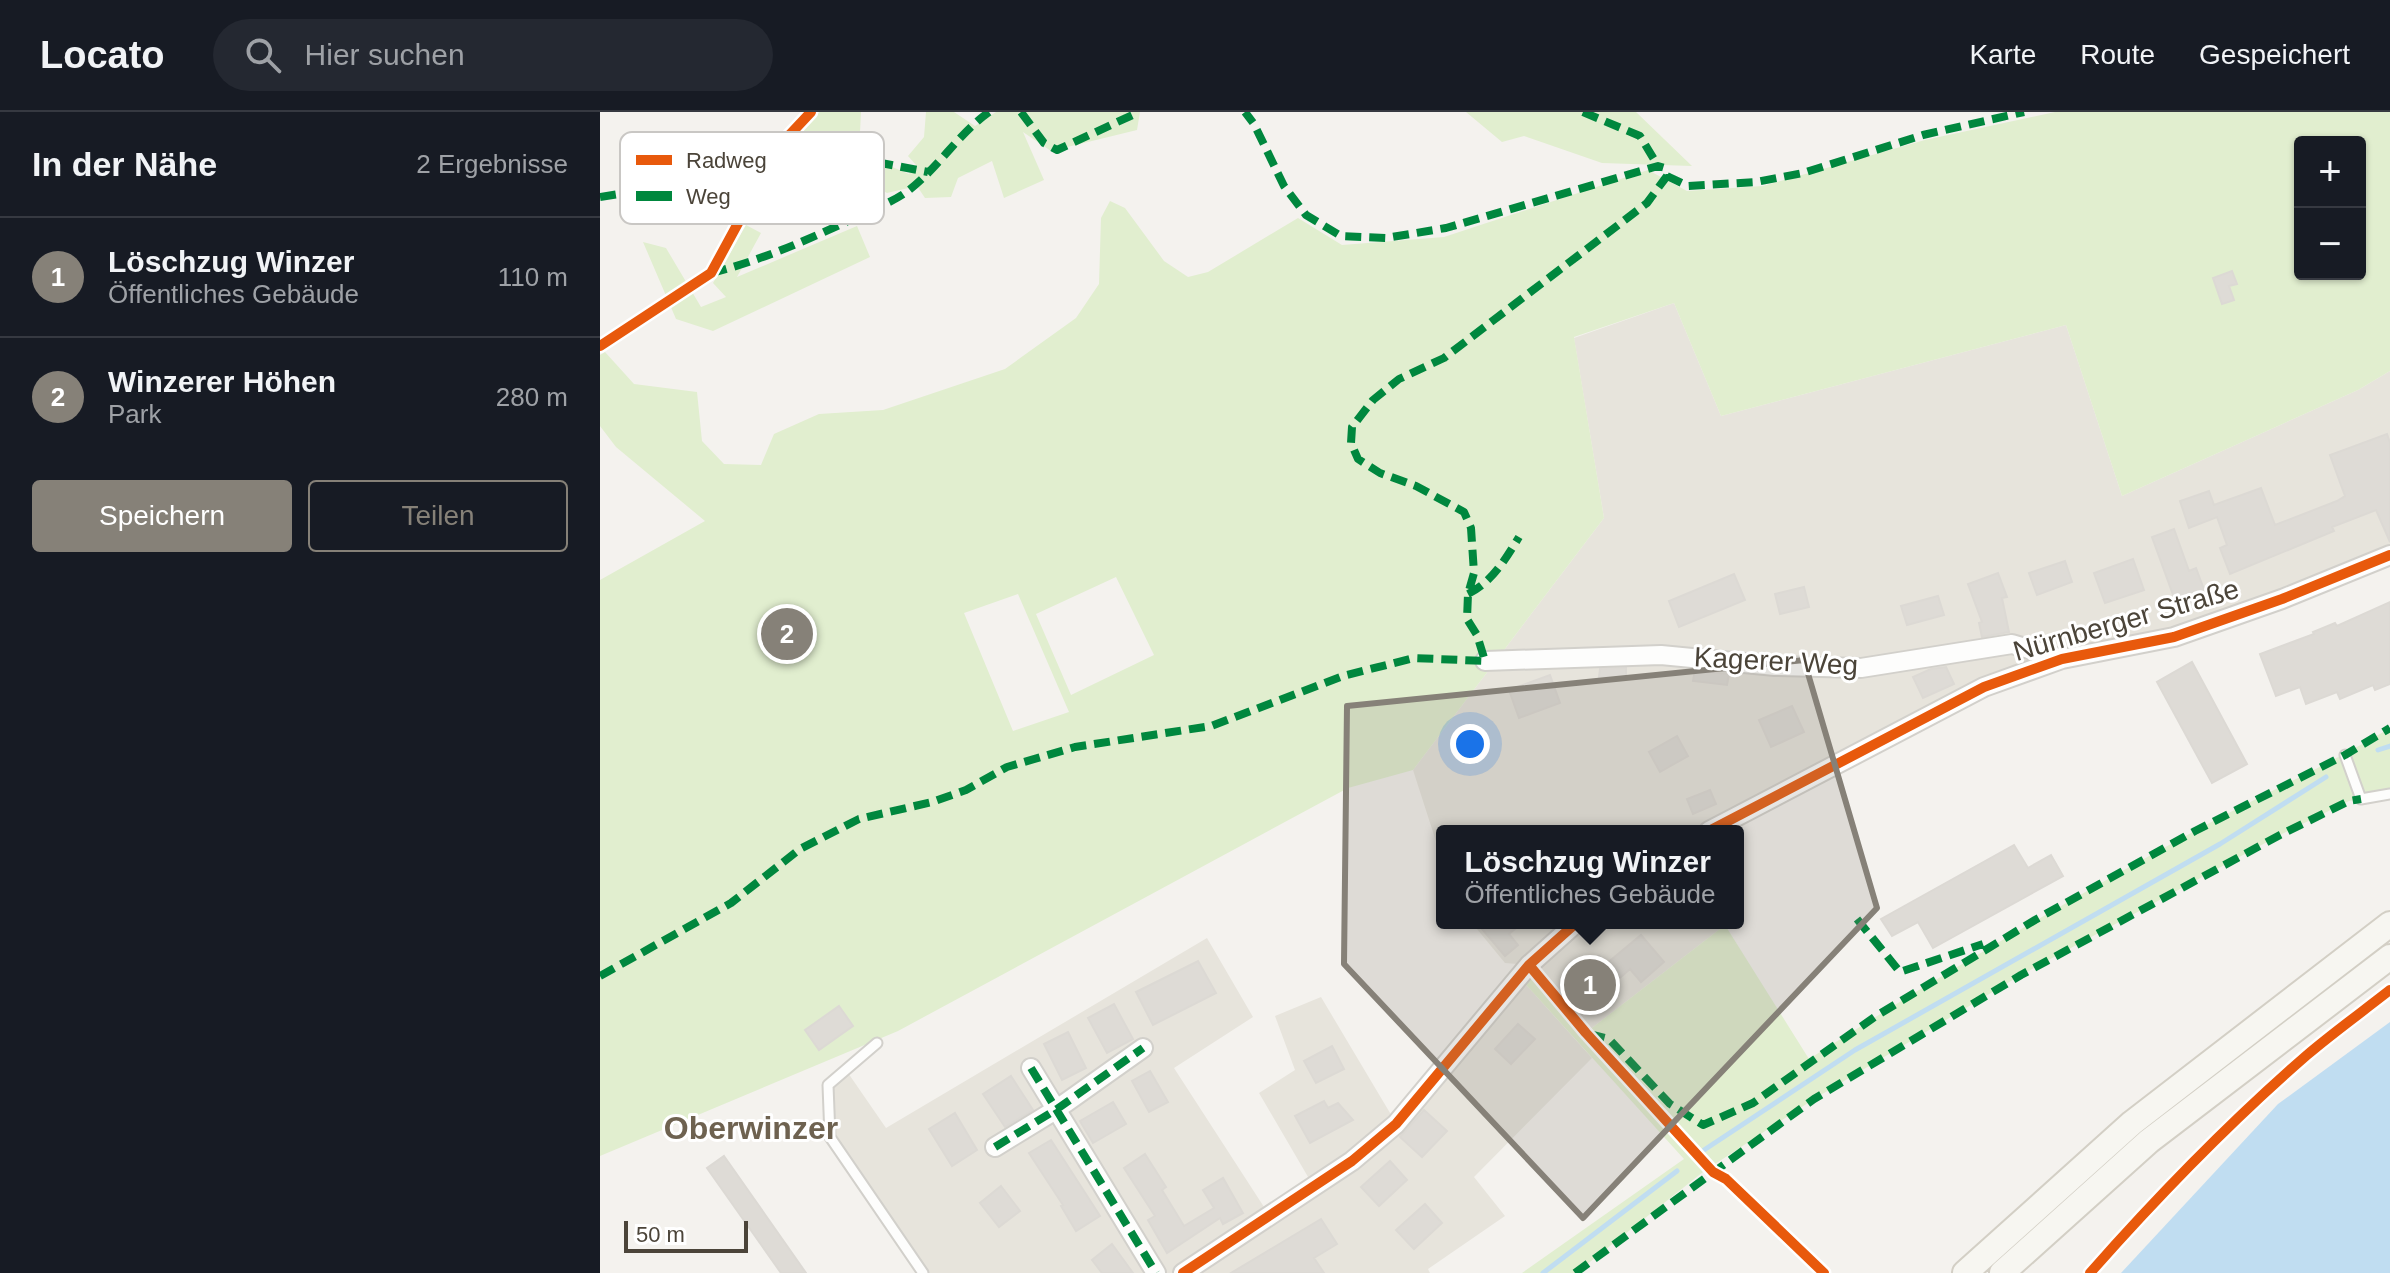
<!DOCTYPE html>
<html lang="de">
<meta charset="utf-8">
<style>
body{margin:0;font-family:Arial,sans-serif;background:#242831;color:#f1f3f6}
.controls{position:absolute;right:24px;top:24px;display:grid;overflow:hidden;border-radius:8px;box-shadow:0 2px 6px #0004}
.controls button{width:72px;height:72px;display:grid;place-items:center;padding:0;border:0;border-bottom:2px solid #363941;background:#171b24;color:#f1f3f6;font:40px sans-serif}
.scale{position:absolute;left:24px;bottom:20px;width:124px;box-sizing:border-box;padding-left:8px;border:4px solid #4b4439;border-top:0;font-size:22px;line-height:28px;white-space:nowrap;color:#4b4439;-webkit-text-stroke:6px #fff;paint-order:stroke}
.you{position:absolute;left:870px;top:632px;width:28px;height:28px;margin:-20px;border:6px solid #fff;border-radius:50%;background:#1a73e8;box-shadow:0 0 0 12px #1a73e833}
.badge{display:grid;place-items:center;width:52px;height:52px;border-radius:50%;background:#868178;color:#fff;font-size:26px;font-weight:700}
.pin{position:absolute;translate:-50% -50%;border:4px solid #fff;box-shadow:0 2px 8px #0006}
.popup{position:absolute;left:836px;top:713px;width:308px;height:104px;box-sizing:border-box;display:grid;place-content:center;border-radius:8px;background:#171b24;filter:drop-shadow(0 2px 6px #0005);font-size:26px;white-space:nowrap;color:#9ea1a6}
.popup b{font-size:30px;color:#f1f3f6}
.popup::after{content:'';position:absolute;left:50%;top:100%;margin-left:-16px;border:16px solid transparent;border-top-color:#171b24}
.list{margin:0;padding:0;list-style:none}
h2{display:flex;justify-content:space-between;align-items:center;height:104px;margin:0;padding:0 32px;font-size:34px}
h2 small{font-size:26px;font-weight:400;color:#9ea1a6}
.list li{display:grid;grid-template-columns:52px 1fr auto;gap:24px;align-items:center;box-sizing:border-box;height:120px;padding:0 32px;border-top:2px solid #363941}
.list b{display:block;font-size:30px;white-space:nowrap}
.list p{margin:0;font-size:26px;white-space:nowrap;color:#9ea1a6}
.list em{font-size:26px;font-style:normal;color:#9ea1a6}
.actions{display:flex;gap:16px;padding:24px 32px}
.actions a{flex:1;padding:18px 0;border:2px solid #868178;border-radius:8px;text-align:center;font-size:28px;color:#868178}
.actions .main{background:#868178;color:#fff}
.icon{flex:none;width:44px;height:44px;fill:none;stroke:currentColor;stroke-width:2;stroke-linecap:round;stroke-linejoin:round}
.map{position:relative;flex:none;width:1790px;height:1161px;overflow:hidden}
header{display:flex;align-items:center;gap:48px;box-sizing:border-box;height:112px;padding:0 40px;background:#171b24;border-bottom:2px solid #363941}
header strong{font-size:38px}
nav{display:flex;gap:44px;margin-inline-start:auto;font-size:28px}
.search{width:560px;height:72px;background:#242831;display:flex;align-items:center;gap:20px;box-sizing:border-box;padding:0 28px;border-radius:44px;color:#9ea1a6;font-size:30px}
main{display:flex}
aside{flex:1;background:#171b24}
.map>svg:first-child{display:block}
.residential{fill:#e7e4dc}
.green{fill:#e1eecf;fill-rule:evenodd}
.water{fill:#c0ddf1}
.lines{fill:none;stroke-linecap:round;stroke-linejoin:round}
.stream{stroke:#c0ddf1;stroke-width:5}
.building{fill:#dedbd6;stroke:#dcd9d4;stroke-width:2}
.service-casing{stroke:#d2d0cb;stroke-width:13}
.minor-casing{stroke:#d2d0cb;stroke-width:22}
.secondary-casing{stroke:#d3cfc5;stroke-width:28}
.service{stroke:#fdfdfc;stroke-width:9}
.minor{stroke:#fdfdfc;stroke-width:18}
.secondary{stroke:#f7f6f1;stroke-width:24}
.quiet{stroke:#00873e;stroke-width:8;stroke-dasharray:16 8;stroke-linecap:butt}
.cycleway-casing{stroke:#fff;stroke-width:15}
.cycleway{stroke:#e8590c;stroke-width:10}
.marked{fill:#868178;fill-opacity:0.2;stroke:#868178;stroke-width:6;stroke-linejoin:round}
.labels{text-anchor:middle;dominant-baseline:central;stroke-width:6;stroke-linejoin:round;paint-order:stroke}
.street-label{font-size:28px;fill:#4b4439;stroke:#fff}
.quarter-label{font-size:32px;font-weight:bold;fill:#6e6250;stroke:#fff}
.key{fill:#fff;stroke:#c9c7c4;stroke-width:2}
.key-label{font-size:22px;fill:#4b4439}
</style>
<header>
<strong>Locato</strong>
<div class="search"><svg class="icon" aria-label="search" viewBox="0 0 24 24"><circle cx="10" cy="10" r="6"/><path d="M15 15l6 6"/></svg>Hier suchen</div>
<nav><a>Karte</a><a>Route</a><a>Gespeichert</a></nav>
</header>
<main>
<aside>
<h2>In der Nähe<small>2 Ergebnisse</small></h2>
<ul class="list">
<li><span class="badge">1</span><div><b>Löschzug Winzer</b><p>Öffentliches Gebäude</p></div><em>110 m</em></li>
<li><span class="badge">2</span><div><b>Winzerer Höhen</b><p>Park</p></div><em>280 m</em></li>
</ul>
<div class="actions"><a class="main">Speichern</a><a>Teilen</a></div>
</aside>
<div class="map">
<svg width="1790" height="1161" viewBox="0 0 1790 1161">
<rect width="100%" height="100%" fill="#f4f2ee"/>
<!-- residential -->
<path class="residential" d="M1074 191 1121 304 1466 213 1522 384 1758 278 1790 259V442L1682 487 1462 547 1109 719H842V748L813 658 1004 406 974 226Z
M872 811H1124L1125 813 988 919 930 853 905 851Z
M607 826 653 905 574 956 664 1095 711 1070 659 981 695 958 675 904 721 885 796 1011 919 865 992 946 874 1065 905 1104 828 1157 830 1161H323L230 1025 228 973 246 958 286 1016Z"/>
<!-- green -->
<path class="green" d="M219 0H261L259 41 212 33 188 84 165 73 185 36Z
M326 0H354L375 14 396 0H540L537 18 451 39 423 20 444 68 404 86 392 49 358 66 351 85 325 86 317 74 287 81 262 67 266 44 309 62 316 53 308 44 324 25Z
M866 0H1036L1092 54 1002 51 924 24 902 30Z
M1455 0H1790V259L1758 278 1522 384 1466 213 1121 304 1074 191 974 225 1004 406 813 658 748 676 298 919 0 1044V468L105 409 16 335 0 314V243L5 240 34 272 97 280 102 329 124 352 161 353 174 322 219 302 283 298 405 257 476 206 499 172 501 106 510 89 525 96 564 149 588 165 608 160 698 106 742 133 844 125 1048 58 1087 79 1163 74 1325 28ZM1700 30H1760V162H1700ZM516 465 554 543 471 583 436 502ZM418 482 469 600 413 619 364 501Z
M146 113 161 121 137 165 257 114 270 145 113 219 76 207 43 130 66 136 101 195 126 185 113 171Z
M1790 616V682L1749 689 1680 723 1421 863 1214 987 1103 1060 976 1161H922L1084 1047 919 865 929 853 988 919 1125 813 1209 947C1334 867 1461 792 1591 721 1657 685 1725 655 1790 616Z"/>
<!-- water -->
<path class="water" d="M1790 910V1161H1521L1678 992Z"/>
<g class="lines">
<!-- stream -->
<path class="stream" d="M1778 638 1790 634
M1104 1038 1255 938 1620 732 1726 665
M943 1161 1077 1059"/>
</g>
<!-- building -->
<path class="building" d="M1632 159 1637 172 1629 174 1634 188 1622 192 1613 166Z
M1787 322 1790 331V430L1776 398 1732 415 1734 419 1630 462 1620 436 1627 433 1617 405 1589 416 1580 389 1609 379 1614 393 1661 376 1675 413 1737 389 1745 384 1730 343Z
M1574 417 1589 459 1596 456 1609 491 1580 502 1552 425Z
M1533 447 1544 478 1505 491 1494 461Z
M1465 449 1472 470 1437 483 1429 461Z
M1398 461 1407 485 1402 486 1409 520 1382 525 1379 511 1382 510 1368 472Z
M1134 462 1145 488 1079 515 1069 489Z
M1204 475 1209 495 1180 502 1175 482Z
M1338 484 1344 503 1307 513 1301 494Z
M1790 490V572L1775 578 1773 573 1740 587 1737 580 1706 592 1700 575 1676 584 1660 542 1714 522 1713 520 1735 511 1737 514Z
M1592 550 1647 652 1612 671 1557 570Z
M1346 555 1354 572 1323 586 1313 565 1331 557Z
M1026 556V566L999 565 1000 557Z
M1095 558 1129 562 1127 573 1093 569Z
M950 563 960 591 919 606 909 578Z
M1192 594 1204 620 1171 635 1159 608Z
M1077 624 1088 644 1060 660 1049 640Z
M1110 678 1116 692 1093 702 1087 687Z
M1414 733 1428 756 1451 743 1463 764 1333 836 1318 810 1292 824 1281 807Z
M888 811H922L909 822 918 833 905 844 882 817Z
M1041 823 1064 850 1041 870 1030 857 984 897 964 874 999 844 1006 852Z
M598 849 616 881 553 913 536 880Z
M514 892 533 927 507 941 488 906Z
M239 894 253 914 219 938 205 918Z
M918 912 935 927 911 952 895 937Z
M468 920 486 956 462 968 444 932Z
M732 934 744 957 716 971 704 949Z
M550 959 568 990 549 1000 532 969Z
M411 964 433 998 405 1015 383 982Z
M724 989 728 996 738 991 753 1008 710 1031 695 1004Z
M513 990 526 1012 493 1031 480 1009Z
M824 998 847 1019 822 1045 800 1025Z
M355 1001 377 1038 352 1054 329 1017Z
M451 1028 500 1104 476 1119 461 1094 463 1093 429 1041Z
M545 1042 566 1075 562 1078 584 1114 614 1096 603 1078 623 1066 643 1101 623 1112 620 1106 567 1141 548 1108 555 1104 524 1056Z
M124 1044 206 1161H181L107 1056Z
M790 1049 807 1068 779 1094 761 1075Z
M401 1074 420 1099 399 1115 380 1091Z
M825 1092 842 1111 814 1137 796 1118Z
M721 1107 737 1132 714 1146 724 1161H631Z
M512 1132 533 1161H502L492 1148Z"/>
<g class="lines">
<defs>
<path id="service" d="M1745 643 1761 687 1790 682
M277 931 228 973 230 1025 323 1161"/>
<path id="minor" d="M885 549 1061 543 1175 554 1261 556 1412 532 1462 547
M1109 719 1384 575 1462 547 1574 525 1682 487 1790 443
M431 956 556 1161
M395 1035 457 997 543 936
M583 1161 752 1049 796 1012 929 853 976 811"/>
<path id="secondary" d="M1365 1161 1532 1011 1790 812
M1402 1161 1549 1029 1790 845"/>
</defs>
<!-- service casing -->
<use href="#service" class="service-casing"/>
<!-- minor casing -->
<use href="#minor" class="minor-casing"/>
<!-- secondary casing -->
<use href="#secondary" class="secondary-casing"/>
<!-- service -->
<use href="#service" class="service"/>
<!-- minor -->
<use href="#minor" class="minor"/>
<!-- secondary -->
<use href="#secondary" class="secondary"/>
<!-- quiet -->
<path class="quiet" d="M421 0 444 31 457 38 539 0
M983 0 1040 24 1058 54
M1067 64 1088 74 1156 70 1203 61 1323 23 1424 0
M0 85 82 72 132 57 181 32 328 60
M111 161C163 148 212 126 261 103 275 96 292 90 305 81 337 58 357 23 389 0
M868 482C892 470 905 448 919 425
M1257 807 1300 860 1383 832
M0 864 131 791 200 737 259 707 332 690 366 678 407 655 475 635 611 614 743 564 814 546 885 549 877 523 867 507 868 482 874 461 871 416 864 400 816 374 780 361 758 347 751 331 752 315 773 288 799 267 844 246 1047 91 1067 64 1065 56 1058 54 846 116 786 126 741 124 706 103 684 74 654 12 645 0
M989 922 1009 927 1070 992 1103 1013 1153 991 1276 904 1435 808 1595 719 1745 643 1790 616
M431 956 556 1161
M395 1035 457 997 543 936
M975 1161 1214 987 1421 863 1680 723 1749 689 1761 687"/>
<defs>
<path id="cycleway" d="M0 234 111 161 181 32 211 0
M1109 719 1384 575 1462 547 1574 525 1682 487 1790 443
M929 853 986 921 1113 1060 1126 1067 1224 1161
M583 1161 752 1049 796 1012 929 853 976 811
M1490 1161C1558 1084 1630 1010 1707 943 1734 920 1762 900 1790 878"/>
</defs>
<!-- cycleway casing -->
<use href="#cycleway" class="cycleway-casing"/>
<!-- cycleway -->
<use href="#cycleway" class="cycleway"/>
</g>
<!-- marked area -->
<path class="marked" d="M1204 548 1277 796 983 1106 744 852 747 594Z"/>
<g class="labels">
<!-- street labels -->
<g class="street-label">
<text transform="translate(1526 508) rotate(-16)">Nürnberger Straße</text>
<text transform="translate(1176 549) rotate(3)">Kagerer Weg</text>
</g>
<!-- quarter labels -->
<g class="quarter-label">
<text x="151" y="1016">Oberwinzer</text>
</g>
</g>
<!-- legend -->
<rect x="20" y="20" width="264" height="92" rx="12" class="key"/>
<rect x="36" y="43" width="36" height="10" fill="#e8590c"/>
<rect x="36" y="79" width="36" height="10" fill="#00873e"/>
<g class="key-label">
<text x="86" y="56">Radweg</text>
<text x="86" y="92">Weg</text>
</g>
</svg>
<div class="controls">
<button>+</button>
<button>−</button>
</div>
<div class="scale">50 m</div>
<div class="you"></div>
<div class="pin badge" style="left:990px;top:873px">1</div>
<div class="popup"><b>Löschzug Winzer</b>Öffentliches Gebäude</div>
<div class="pin badge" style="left:187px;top:522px">2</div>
</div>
</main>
